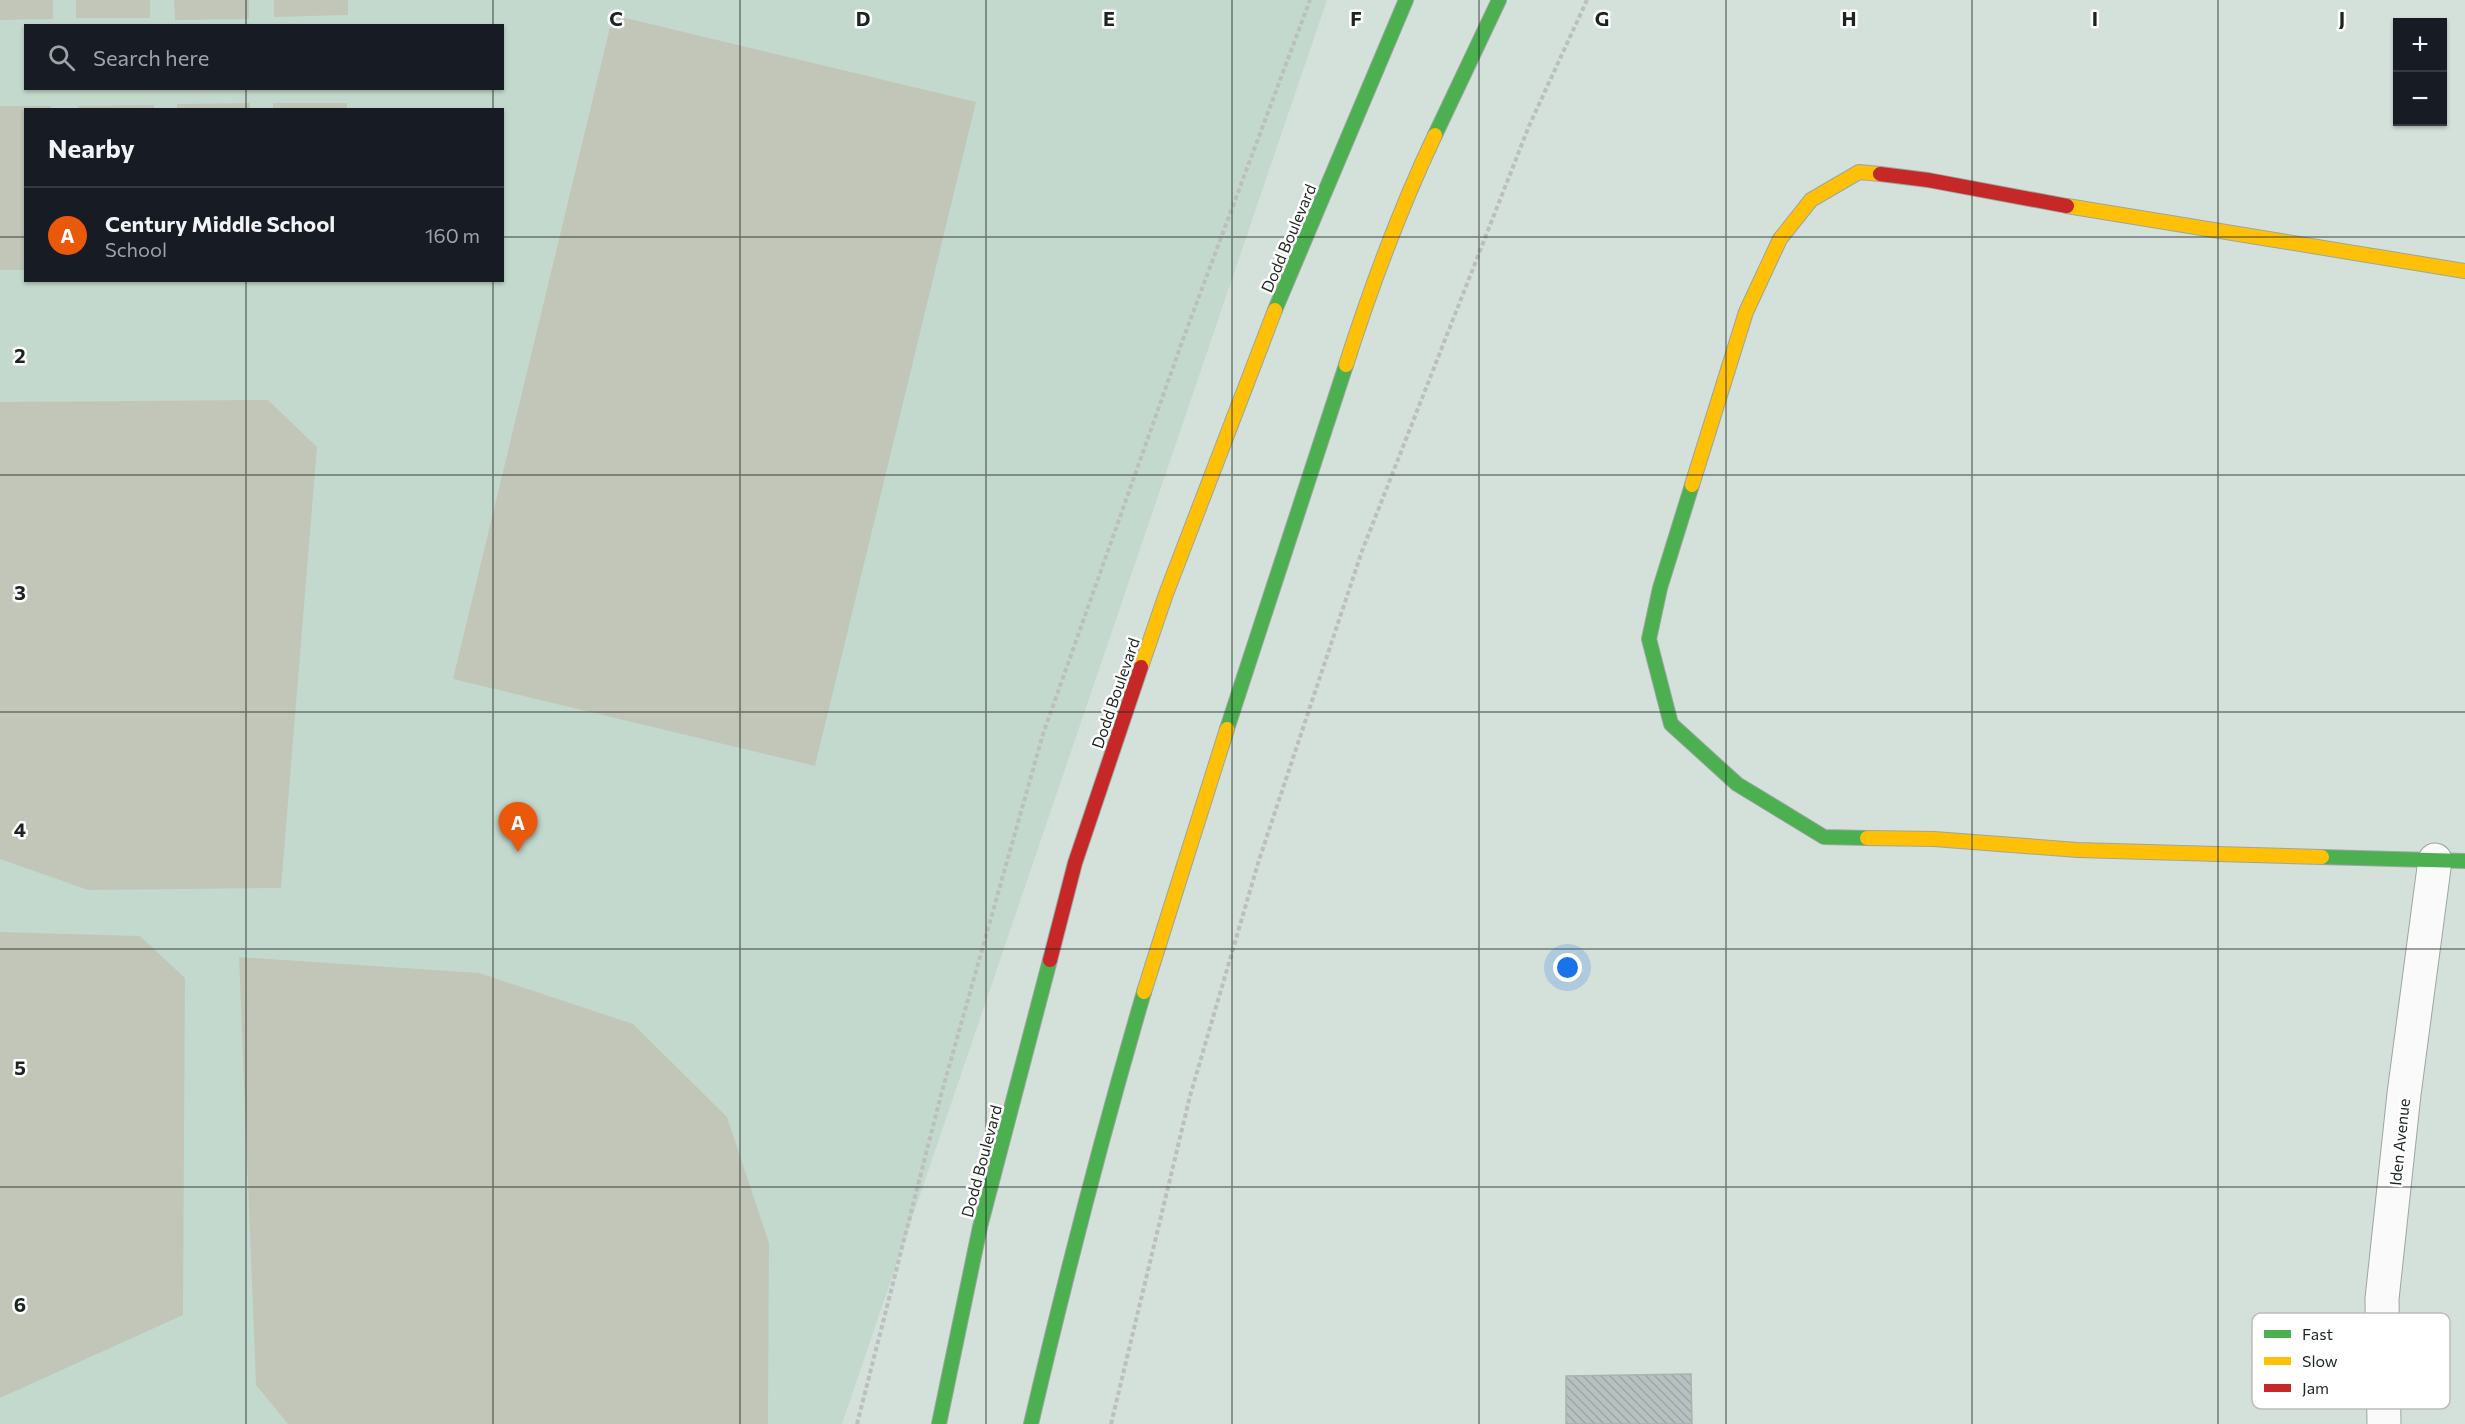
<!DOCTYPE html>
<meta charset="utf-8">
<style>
body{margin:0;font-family:Commissioner,sans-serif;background:#242831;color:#f1f3f6}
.controls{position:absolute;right:18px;top:18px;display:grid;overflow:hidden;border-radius:0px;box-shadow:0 2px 4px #0004}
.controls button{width:54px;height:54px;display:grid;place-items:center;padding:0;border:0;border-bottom:2px solid #363941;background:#171b24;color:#f1f3f6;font:30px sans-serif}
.you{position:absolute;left:1568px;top:968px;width:21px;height:21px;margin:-15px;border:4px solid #fff;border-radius:50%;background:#1a73e8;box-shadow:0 0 0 9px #1a73e833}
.badge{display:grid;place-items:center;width:39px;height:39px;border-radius:50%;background:#ea580c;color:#fff;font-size:20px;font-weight:700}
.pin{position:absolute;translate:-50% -50px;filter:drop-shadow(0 2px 3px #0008)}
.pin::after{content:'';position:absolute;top:32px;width:21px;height:18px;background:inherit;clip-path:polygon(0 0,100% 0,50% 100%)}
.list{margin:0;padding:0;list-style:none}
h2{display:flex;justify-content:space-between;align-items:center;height:78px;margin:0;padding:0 24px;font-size:26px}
h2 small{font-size:20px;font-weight:400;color:#9ea1a6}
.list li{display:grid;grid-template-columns:39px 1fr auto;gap:18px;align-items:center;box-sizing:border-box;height:96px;padding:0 24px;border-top:2px solid #363941}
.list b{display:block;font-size:22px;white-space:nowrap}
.list p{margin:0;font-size:20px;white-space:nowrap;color:#9ea1a6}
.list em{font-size:20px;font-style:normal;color:#9ea1a6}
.icon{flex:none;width:33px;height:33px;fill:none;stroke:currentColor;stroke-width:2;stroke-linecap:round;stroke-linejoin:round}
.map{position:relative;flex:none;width:2465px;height:1424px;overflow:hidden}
.search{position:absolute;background:#171b24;box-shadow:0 2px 4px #0004;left:24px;top:24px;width:480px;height:66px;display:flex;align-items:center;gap:15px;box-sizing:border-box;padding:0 21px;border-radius:0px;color:#9ea1a6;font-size:22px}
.panel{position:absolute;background:#171b24;box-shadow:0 2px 4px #0004;left:24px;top:108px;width:480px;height:174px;border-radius:0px}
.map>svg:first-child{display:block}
.built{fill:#c4d9ce;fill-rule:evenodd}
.pitch{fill:#c2c6b8}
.building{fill:url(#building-back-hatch);stroke:#a9b3b1;stroke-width:1.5}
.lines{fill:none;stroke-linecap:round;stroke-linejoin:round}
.street-casing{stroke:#9ca6a1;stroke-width:35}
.fast-casing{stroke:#9ca6a1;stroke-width:16}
.slow-casing{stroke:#9ca6a1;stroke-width:16}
.jam-casing{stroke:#9ca6a1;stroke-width:16}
.path{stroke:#bbbfbd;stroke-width:4;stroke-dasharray:4.5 3;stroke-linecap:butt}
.street{stroke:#f9faf9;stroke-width:33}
.fast{stroke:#4caf50;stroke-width:14}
.slow{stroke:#ffc107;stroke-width:14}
.jam{stroke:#c62828;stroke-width:14}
.grid{fill:none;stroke:#1c2421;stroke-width:1.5;stroke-opacity:0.55}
.labels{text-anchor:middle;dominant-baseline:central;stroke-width:5;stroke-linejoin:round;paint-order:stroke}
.street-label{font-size:16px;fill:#1c2421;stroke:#fff}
.key{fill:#fff;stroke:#bbbdbc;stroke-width:1.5}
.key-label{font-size:16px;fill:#1c2421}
.grid-label{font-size:20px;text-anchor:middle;font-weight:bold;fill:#1c2421;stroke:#fff;stroke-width:5;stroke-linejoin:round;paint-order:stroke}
</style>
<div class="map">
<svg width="2465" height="1424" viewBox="0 0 2465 1424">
<defs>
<pattern id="building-back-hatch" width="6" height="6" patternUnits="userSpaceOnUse" patternTransform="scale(1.5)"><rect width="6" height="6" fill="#b7c1bf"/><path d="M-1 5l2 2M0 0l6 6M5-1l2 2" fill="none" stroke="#9da6a4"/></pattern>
</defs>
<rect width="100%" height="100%" fill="#d4e0da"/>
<!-- built -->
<path class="built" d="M0 0H1327L842 1424H0ZM26 26H502V88H26ZM26 110H502V280H26Z"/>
<!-- pitch -->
<path class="pitch" d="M0 0H53V19L0 20Z
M76 0H150V18H76Z
M174 0H249V19L175 20Z
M274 0H348V15L274 17Z
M613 15 976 102 815 766 453 679Z
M250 103V109H177V104Z
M273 103H347V109H273Z
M154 105V109H78V106Z
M0 106H51V109L26 110 25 270H0Z
M268 400 317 447 281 888 88 890 0 859V402Z
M0 932 140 936 185 978 183 1315 0 1398Z
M239 957 479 973 633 1024 727 1117 769 1243 768 1424H288L256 1385Z"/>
<!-- building -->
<path class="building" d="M1691 1374 1692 1424H1566V1376Z"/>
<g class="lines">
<defs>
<path id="street" d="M2384 1424 2382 1299 2404 1094 2435 860"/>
<path id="fast" d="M1435 135 1499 0
M1275 310 1406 0
M1692 485 1660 588 1649 639 1671 724 1737 784 1824 837 1867 838
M1227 729 1346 365
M2322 857 2465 861
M939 1424 980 1227 1050 960
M1031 1424C1065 1279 1102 1135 1144 992"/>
<path id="slow" d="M2067 206 2465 271
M1346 365C1371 287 1400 209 1435 135
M1692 485 1746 312 1780 239 1811 200 1859 172 1880 174
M1141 667 1166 594 1275 310
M1867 838 1934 839 2078 850 2322 857
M1144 992 1227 729"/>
<path id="jam" d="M1880 174 1928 180 2067 206
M1050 960 1075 863 1141 667"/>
</defs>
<!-- street casing -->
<use href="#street" class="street-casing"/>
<!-- fast casing -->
<use href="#fast" class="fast-casing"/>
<!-- slow casing -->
<use href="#slow" class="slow-casing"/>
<!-- jam casing -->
<use href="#jam" class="jam-casing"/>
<!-- path -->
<path class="path" d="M857 1424 941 1095 1043 734 1182 342 1310 0
M1111 1424 1190 1096 1259 860 1362 551 1529 126 1587 0"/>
<!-- street -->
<use href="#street" class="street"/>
<!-- fast -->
<use href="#fast" class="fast"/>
<!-- slow -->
<use href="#slow" class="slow"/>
<!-- jam -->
<use href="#jam" class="jam"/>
</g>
<!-- grid -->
<path class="grid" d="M246 0V26M493 0V26M740 0V1424M986 0V1424M1232 0V1424M1479 0V1424M1726 0V1424M1972 0V1424M2218 0V1424M246 88V110M493 88V110M0 237H26M502 237H2465M246 280V1424M493 280V1424M0 475H2465M0 712H2465M0 949H2465M0 1187H2465"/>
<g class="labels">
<!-- street labels -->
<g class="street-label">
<text transform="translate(1288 238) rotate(-67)">Dodd Boulevard</text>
<text transform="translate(1115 693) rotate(-71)">Dodd Boulevard</text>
<text transform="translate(2399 1142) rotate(-84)">Iden Avenue</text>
<text transform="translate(981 1161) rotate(-75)">Dodd Boulevard</text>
</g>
</g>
<!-- legend -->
<rect x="2252" y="1313" width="198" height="96" rx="9" class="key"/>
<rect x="2264" y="1330" width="27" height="8" fill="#4caf50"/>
<rect x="2264" y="1357" width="27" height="8" fill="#ffc107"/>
<rect x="2264" y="1384" width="27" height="8" fill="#c62828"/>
<g class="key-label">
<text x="2302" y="1340">Fast</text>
<text x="2302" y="1367">Slow</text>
<text x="2302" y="1394">Jam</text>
</g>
<g class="grid-label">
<text x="616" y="26">C</text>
<text x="863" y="26">D</text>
<text x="1109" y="26">E</text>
<text x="1356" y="26">F</text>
<text x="1602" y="26">G</text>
<text x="1849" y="26">H</text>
<text x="2095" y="26">I</text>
<text x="2342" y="26">J</text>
<text x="20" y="363">2</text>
<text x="20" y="600">3</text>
<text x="20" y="837">4</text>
<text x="20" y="1075">5</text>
<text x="20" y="1312">6</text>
</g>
</svg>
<div class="controls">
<button>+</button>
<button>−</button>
</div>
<div class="you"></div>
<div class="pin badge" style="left:518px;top:852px">A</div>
<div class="search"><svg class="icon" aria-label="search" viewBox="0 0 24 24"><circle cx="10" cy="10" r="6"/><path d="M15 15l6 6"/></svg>Search here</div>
<section class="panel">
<h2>Nearby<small></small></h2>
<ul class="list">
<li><span class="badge">A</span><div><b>Century Middle School</b><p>School</p></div><em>160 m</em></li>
</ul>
</section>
</div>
